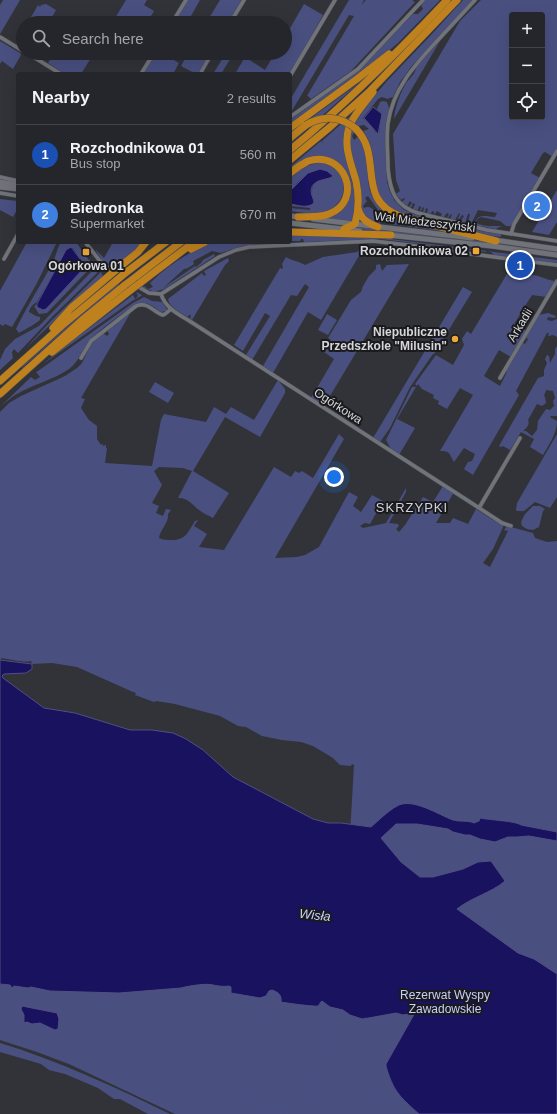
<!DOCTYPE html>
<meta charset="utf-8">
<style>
body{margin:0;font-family:Arial,sans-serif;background:#313237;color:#f1f3f6}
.controls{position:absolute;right:12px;top:12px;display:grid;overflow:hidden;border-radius:4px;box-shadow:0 4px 16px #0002}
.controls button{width:36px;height:36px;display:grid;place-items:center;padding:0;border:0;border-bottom:1px solid #424347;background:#25262b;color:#f1f3f6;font:20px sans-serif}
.you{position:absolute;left:334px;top:477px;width:14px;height:14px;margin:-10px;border:3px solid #fff;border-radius:50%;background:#1a73e8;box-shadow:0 0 0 6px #1a73e833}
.badge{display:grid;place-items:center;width:26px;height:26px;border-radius:50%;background:#eea73d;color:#fff;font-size:13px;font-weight:700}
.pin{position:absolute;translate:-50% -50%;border:2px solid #fff;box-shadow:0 1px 4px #0006}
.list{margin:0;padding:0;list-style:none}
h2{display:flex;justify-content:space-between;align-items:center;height:52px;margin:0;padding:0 16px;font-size:17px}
h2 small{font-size:13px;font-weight:400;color:#a3a5a9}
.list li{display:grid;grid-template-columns:26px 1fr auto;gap:12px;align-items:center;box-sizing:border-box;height:60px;padding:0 16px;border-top:1px solid #424347}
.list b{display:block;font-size:15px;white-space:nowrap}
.list p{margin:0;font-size:13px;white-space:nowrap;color:#a3a5a9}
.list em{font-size:13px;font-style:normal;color:#a3a5a9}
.icon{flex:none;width:22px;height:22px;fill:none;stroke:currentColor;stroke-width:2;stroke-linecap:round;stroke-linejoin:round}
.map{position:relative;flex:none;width:557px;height:1114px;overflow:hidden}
.search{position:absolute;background:#25262b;box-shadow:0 4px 16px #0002;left:16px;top:16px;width:276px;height:44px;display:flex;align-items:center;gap:10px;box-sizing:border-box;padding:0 14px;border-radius:22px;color:#a3a5a9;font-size:15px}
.panel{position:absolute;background:#25262b;box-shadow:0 4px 16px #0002;left:16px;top:72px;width:276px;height:172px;border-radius:4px}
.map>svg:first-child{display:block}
.green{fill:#495080;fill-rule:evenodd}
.water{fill:#19125e;stroke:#524d84}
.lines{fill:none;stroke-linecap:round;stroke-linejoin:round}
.stream{stroke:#524d84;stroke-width:1}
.street-casing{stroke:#4e4f54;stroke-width:4.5}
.secondary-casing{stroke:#4e4f54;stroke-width:6}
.highway-casing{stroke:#4e4f54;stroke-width:8}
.street{stroke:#71737a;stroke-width:3.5}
.secondary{stroke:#71737a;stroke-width:5}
.highway{stroke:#bf811e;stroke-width:7}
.highway-bridge-casing{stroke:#4e4f54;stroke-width:8;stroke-linecap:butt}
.highway-bridge{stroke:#bf811e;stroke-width:7}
.poi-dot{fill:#eea73d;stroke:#1a1a1d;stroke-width:1.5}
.labels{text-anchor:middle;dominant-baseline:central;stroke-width:4;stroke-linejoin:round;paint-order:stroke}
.street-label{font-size:12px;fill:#d6d7db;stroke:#1a1a1d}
.poi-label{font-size:12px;font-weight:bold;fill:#d6d7db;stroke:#1a1a1d;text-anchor:end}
.park-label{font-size:12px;fill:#c7cffc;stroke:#1a1a1d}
.neighbourhood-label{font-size:13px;letter-spacing:1px;fill:#d0d2da;stroke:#1a1a1d}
.water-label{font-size:13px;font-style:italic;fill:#c6cffb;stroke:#1a1a1d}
</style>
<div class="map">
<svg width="557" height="1114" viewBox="0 0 557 1114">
<rect width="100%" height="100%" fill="#313339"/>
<!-- green -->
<path class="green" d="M3 0H20L0 34V5Z
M126 0H147L144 5 154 11 147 23H112Z
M188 0H200L191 16 203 23H174Z
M220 0H242L229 23H206Z
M349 0H364L361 5 366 0H412L415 2 351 71 311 99 308 96H307L354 16 349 15 290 114V100Z
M425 0H440L398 43 379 59 290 124V120L357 71 413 14H418L423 9 421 5Z
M463 0H473L411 67 400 82 393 97 389 98 388 99 382 97 378 99 363 118 372 126 375 132 379 133 382 114 377 109 380 102 383 101 387 102 389 108 385 133 387 182 390 192 394 200 403 209 413 214 481 231 501 234V237L484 235 412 216H410C356 199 387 165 363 131L369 129 364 125 358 126 352 136 354 140 359 136C361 143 365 150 366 157 368 168 367 180 370 191 380 223 426 226 454 233L391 224 386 216 378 210 368 196 365 198 367 201 363 206 364 208C370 205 373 209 377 214L376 219 379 221 383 218 385 220 383 223 371 222 361 212 349 138 354 123 370 101 387 81 431 35Z
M481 0H557V150L553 157 545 152 543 153 531 173 540 178 511 226H506L500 221 481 217 477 219 476 222C481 227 494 226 502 226L497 228 496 229 501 230 475 225C475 213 486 216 495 217L497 213 478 210 471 224 468 223 470 214H468L465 223 460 222 464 216 462 215 458 221H457L460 214 459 213 455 220 450 219 452 215 451 214 448 218H447L449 214 447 213 444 217H440L442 214 437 211 434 215V212L432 211 431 214 427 213 428 209 426 208 425 212H423L424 208 423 207 421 211H420L421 207 419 206 418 210 413 209 415 204 413 203 411 208 409 207 412 203 410 201 407 206 402 202 405 199 404 198 401 200 396 194 400 191 396 180 393 134 460 21ZM512 15H542V117H512Z
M46 4 56 10 49 23H37L30 19 38 5 40 7 41 5Z
M304 4 323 15 290 74H235L245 57 265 70 275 53H285V37Z
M0 41 20 53 21 55 13 69 2 61 0 64Z
M440 41 394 119C395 107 400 94 406 83 410 78 416 73 416 67Z
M54 53H94L81 74H65L48 63Z
M156 53H168L167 56 179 63 173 74H143Z
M188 53H211L198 74H196L181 66Z
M226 53H234L221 74H213Z
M359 83 290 144V141L307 121Z
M357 110 351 118 348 167 353 185 355 199V207L353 221 323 218 337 212 349 183 325 158 290 170V167L321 141 323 143 322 141Z
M322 162C348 167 352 200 327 211 316 216 301 212 290 211V208L310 210V208L290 206V204L306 206 314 201C310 192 311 183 321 180 326 178 329 179 333 176L327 171 308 173 297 183 290 192V176L306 166Z
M557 190V222L549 235 532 232Z
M0 199 18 201V208L13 217 0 210Z
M358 227 500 243V245L365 230 358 228Z
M290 235 373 237 391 239 557 260V263L494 255 491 252 486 251V252L471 250H458L439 246 380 239 304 242 303 239H301L300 241H290Z
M27 242H57L37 283 12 327 5 324 3 326 0 324V291Z
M61 242H76L88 259 94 264 47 313 39 314 34 306 37 305V307L44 310 84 265 73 248H68L37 302C33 304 30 307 29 312L36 316 40 317V320L33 325 19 333 16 329C27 306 41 285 53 262 56 256 57 248 61 242Z
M113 242H142L140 246 119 263 116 259 113 263 115 268 113 269 102 260 96 251V250L104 258Z
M214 242H271L267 244 243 246 221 253 212 251 193 261 194 264 188 268 184 269 163 288 195 266 196 267 201 263 203 260 214 254 215 256 164 289 154 292 143 287 144 286 148 289 153 287 150 283C168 265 190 251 214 242Z
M360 249H363L321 320 308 312 273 373 263 366 309 287 305 284 297 296 291 295 252 360 246 355 270 316 265 313 243 351 234 345 280 268 282 269 283 267 282 264 286 257C292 261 299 261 305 265L323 257 357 252Z
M228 258 229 261 225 265 192 320 190 319 191 315H189L188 317C181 313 169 307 168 299L202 273 204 276 206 275 204 271Z
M380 264 382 271 387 265 409 264 324 406 311 398 334 359 324 352 331 340 328 338 351 300 361 292 363 286 369 276 376 269V265Z
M97 266 100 269 96 274 53 316 19 352 18 353 14 349 12 352 13 358 0 370V360L5 349 15 339 39 326Z
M511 267H528V272L534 269V271L531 275C540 275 546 280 555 281L546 297 532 295 514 324 526 331 511 357 499 350 484 376 500 386 506 374 507 368 523 343 525 344 528 339 526 338 527 334 538 315 548 313 556 316 555 318 548 317 547 320 552 321 557 319V337L553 335 548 336 549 333H547L516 391 519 395 473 475 464 469 468 462 472 461 475 454 464 448 454 462C449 454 451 451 440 451L473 395 460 388 447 409 438 404 439 401 433 398 434 395 422 389 418 384 417 386 415 384 436 355 453 365 464 345 462 339 467 331 471 334Z
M103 270 108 273 104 271 101 272 103 277 75 301 26 348 50 322Z
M118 284 119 285 59 335 22 368V367L62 331Z
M463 287 472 292 434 354H433L410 387 390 428 380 442 373 438Z
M136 292 142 295 141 296 132 301 43 364 55 354 133 295 135 299 138 296Z
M144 297 152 301 162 302 167 309 166 311 161 312C155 308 150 302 142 303 134 303 97 332 90 340 82 349 80 361 69 369 53 380 34 384 17 394 11 397 5 403 0 407L31 377 35 380 40 377 36 372 38 371 133 303Z
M131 312 81 398 85 399 81 408 89 420 97 426V439L101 445 103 444V446L106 445V448H107L105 463 152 466 161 420 164 414 206 422 214 407 226 414 231 407 254 420 278 380 285 389V393L260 437 225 417 193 471 229 493 213 518C209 516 203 513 199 510 193 505 187 497 178 498L192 471 183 468 159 467 154 471 162 485 152 503 159 506 156 513 163 516 166 509 171 510 168 514C169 523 160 529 159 538 163 540 167 540 172 540 186 540 188 532 195 521L198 520 194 526 207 534 199 547 224 550 274 467 291 477 295 471 299 473 302 471 313 478 339 434 344 439 275 558 297 557 305 555 319 547 349 492 358 497 353 506 361 512 372 495 383 501 370 524 365 523 360 526 363 528 386 523 406 488V492L389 523 398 524 399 526 396 529 399 532 405 525 423 497 433 502 443 486 454 492 436 523H450L453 518 468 524 476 509 493 520 504 525 493 549 483 563 490 567 508 531 504 530 507 526 533 533 535 538 547 542 557 541V1114H175L69 1064 37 1052 0 1040V937L343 957 354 765 352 764 351 766 340 765 333 758 313 746 301 742 282 740 262 736 246 727 238 726 220 716 175 704 156 701 154 702 135 695 136 693 133 692 77 667 52 663 32 664 31 661C25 663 9 659 2 658L0 660V412L9 403 21 396 65 376 77 368 82 363 91 344 103 333 107 336 109 334 107 330Z
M327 314 337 320 328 335 318 330Z
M557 346V416H551L550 417 557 421C557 434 549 444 543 455L530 447 534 439 521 432 510 450 503 446 501 447 499 446 538 378 544 376V370L547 363 545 359 547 355 549 356 550 363 555 354V349ZM546 390 553 391 555 398 553 401 554 406 550 410 546 409 538 421 537 430 532 436 526 431H523C527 427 530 425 528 420L537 404 542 406 546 403 545 397 544 396Z
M155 382 174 393 168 403 149 392Z
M412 387H416L397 419 415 428 399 455 392 451 386 440Z
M557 434V497L550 508 535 502 524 511H517L516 510 517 503Z
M533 506H540L545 509 543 511 539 527 533 530 527 529 522 526 521 522 525 514Z
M0 1043C59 1061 115 1087 170 1114H148L120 1099H114L98 1088 65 1074 49 1070 41 1064 0 1052Z"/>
<!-- water -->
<path class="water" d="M373 107 382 114 378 134 364 118Z
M320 169 327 171 333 176C327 181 312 178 311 191 311 195 314 199 314 203 307 209 298 205 290 204V192L291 190 308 173Z
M71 247 83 263 84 268 46 309 43 310 37 307V304L66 250Z
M0 660 32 664V669L26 673 4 674 2 676 3 678 44 708 75 713 130 730H152L173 733 186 739 203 750 233 777 313 819 328 823H341L371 827C379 820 388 811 397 806 412 797 439 815 453 820 460 822 467 820 474 823L479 821 480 818C489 820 516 821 521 825L557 832V841L529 836 517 837H508L495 842 480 839 470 835H465L453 832 448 829 436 827 417 824H396L381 838 401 862 420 877H433L463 869 478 862 491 861 505 881C491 893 472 897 457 909L518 953 534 959 557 974V1114H419C400 1097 393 1091 386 1066V1064L416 1011 412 1007 410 1008 408 1014 403 1015 396 1013 363 1019 359 1018 350 1015 343 1010 330 1007 322 1001C320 1002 320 1004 318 1006 316 1007 286 1003 281 1002 282 995 278 992 272 990L269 991 266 996 260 998 231 993V987L229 986C223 987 219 986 213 985 207 983 188 986 181 988L119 993 50 991 31 987 28 988 14 986 12 988 10 985 0 984Z
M22 1006 57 1013 59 1019 58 1029 55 1030 40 1023 32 1024 27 1022 24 1023V1015L21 1009Z"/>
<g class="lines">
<!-- stream -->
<path class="stream" d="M365 1018C373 1023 381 1021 387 1027
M322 1041 317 1022 320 1017V1014L323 1010C334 1023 327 1045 324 1060
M248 1052 251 1038 268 1012 269 1006 277 993
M216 1064 217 1065
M218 1068 234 1091
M239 1096 244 1100 267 1106 282 1114
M260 1104 271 1092 279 1094 284 1098
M314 1106 316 1090 323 1069 322 1065
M299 1107 301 1100 313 1079
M285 1114 294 1109
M390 1114C381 1106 371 1094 377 1082L379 1081 388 1085 392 1083"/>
<defs>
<path id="street" d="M475 0C463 13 450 27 438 40 415 65 393 88 388 123 386 138 388 154 388 169 390 191 395 206 418 213L487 230 557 241
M172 23 186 0
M230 23 244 0
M0 37 23 51
M27 53 61 74
M141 74 154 53
M200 74 212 53
M290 76 335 0
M290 117 358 69 423 0
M0 177 18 181
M0 193 18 196
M511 234 514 224 557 151
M85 242 100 261 114 272
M4 259 18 234
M137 286 149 293 161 294 219 257 236 250 249 247 373 241 442 249 457 252 557 265
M161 294C165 307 176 313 188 320L470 502 502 523 511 526
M81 358 91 341 136 306C148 301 153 312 163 315L165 314 171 309
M500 378 557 281
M479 508 520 438"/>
<path id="secondary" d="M0 182 18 185
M0 187 18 189
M290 216 301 217
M313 219 472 238
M290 223 360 231
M388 235 492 246 557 255
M494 240 557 249"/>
<path id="highway" d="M290 128 357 79 389 54
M356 129C384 157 354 200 402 217L496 241
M290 138 306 125
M290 150C346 104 397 53 447 0
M290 160 330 127 370 91 457 0
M290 173C296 168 302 164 308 161 345 149 364 201 329 214 319 218 308 216 298 217
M358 208C361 220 368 223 378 227
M344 229 355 224C359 210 359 195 356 181 351 163 343 146 349 127 354 114 365 103 373 92
M290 232 391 235
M191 249 205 242
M117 269 138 252 146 242
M124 274 166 242
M133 279 181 242
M140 283 194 242
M53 328 71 308 110 275
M52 352 132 289
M0 381 65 323 117 280
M0 394 82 320 125 285"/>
</defs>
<!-- street casing -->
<use href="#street" class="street-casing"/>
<!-- secondary casing -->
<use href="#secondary" class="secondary-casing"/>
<!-- highway casing -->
<use href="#highway" class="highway-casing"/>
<!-- street -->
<use href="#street" class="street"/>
<!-- secondary -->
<use href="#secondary" class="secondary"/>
<!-- highway -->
<use href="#highway" class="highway"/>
<defs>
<path id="highway-bridge" d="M306 125C323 115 341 116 356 129
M110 275 117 269
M117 280 124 274
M125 285 133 279
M132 289 140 283"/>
</defs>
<!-- highway-bridge casing -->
<use href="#highway-bridge" class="highway-bridge-casing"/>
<!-- highway-bridge -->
<use href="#highway-bridge" class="highway-bridge"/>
</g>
<!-- markers -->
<g class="poi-dot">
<rect x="472" y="247" width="8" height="8" rx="2"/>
<rect x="82" y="248" width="8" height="8" rx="2"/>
<circle cx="455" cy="339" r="4"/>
</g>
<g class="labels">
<!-- street labels -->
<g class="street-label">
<text transform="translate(425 222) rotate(7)">Wał Miedzeszyński</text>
<text transform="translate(520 325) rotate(-59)">Arkadii</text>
<text transform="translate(338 406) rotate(33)">Ogórkowa</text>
</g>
<!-- poi labels -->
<g class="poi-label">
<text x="468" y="251">Rozchodnikowa 02</text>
<text x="86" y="266" text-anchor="middle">Ogórkowa 01</text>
<text x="447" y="332">Niepubliczne<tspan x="447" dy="14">Przedszkole "Milusin"</tspan></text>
</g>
<!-- park labels -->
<g class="park-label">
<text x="445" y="995">Rezerwat Wyspy<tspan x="445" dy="14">Zawadowskie</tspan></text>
</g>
<!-- neighbourhood labels -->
<g class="neighbourhood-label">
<text x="412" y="507">SKRZYPKI</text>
</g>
<!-- water labels -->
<g class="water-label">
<text transform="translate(315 915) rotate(6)">Wisła</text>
</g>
</g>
</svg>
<div class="controls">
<button>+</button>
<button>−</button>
<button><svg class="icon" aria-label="locate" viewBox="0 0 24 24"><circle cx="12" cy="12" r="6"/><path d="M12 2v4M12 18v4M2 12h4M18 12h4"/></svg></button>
</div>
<div class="you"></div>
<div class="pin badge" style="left:520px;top:265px;background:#1a4fb4">1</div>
<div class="pin badge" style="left:537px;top:206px;background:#3f7fe0">2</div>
<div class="search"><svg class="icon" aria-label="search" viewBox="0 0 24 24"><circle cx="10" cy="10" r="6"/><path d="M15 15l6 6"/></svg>Search here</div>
<section class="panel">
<h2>Nearby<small>2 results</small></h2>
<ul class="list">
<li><span class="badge" style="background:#1a4fb4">1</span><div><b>Rozchodnikowa 01</b><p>Bus stop</p></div><em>560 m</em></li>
<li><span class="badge" style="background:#3f7fe0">2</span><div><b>Biedronka</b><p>Supermarket</p></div><em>670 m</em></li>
</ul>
</section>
</div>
